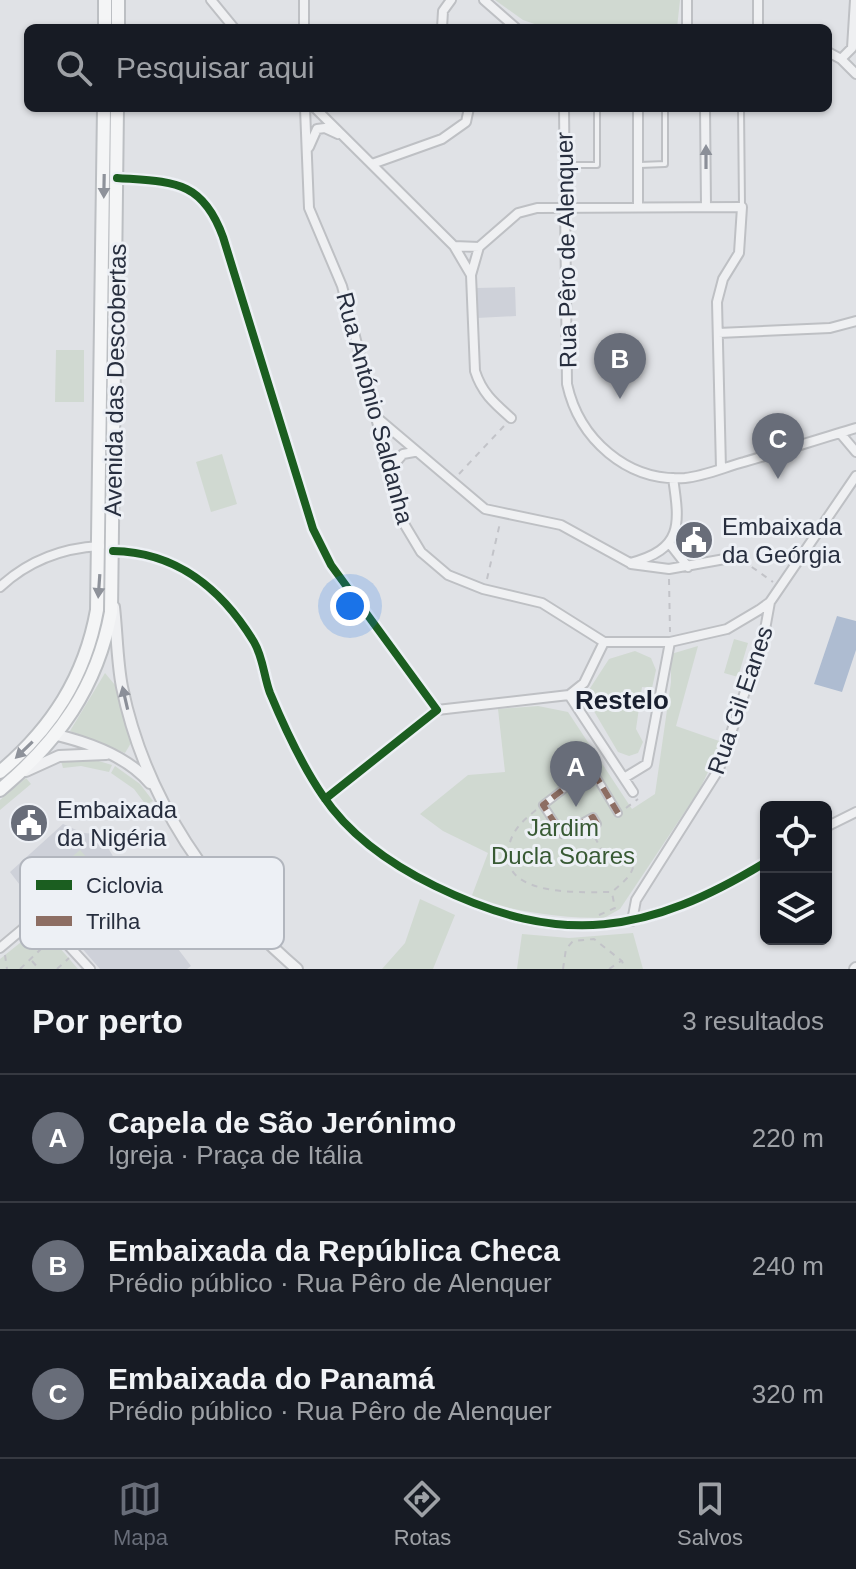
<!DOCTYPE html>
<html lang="pt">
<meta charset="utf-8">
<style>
body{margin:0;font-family:Arial,sans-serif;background:#20242c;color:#f1f3f6}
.controls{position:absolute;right:24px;bottom:24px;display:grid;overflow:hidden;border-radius:12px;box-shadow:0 2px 6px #0004}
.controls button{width:72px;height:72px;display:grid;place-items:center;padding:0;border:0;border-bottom:2px solid #363941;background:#171b24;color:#f1f3f6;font:40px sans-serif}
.you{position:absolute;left:350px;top:606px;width:28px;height:28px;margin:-20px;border:6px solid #fff;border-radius:50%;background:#1a73e8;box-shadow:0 0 0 12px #1a73e833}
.badge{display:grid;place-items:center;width:52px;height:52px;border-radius:50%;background:#686d79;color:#fff;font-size:26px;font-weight:700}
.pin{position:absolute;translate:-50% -66px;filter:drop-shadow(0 2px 4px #0008)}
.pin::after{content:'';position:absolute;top:42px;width:28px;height:24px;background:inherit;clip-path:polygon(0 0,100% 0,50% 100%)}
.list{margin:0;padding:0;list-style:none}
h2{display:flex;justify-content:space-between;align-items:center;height:104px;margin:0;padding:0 32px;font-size:34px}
h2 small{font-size:26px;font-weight:400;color:#9ea1a6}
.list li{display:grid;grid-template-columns:52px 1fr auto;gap:24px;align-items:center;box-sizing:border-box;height:128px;padding:0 32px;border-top:2px solid #363941}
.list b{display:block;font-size:30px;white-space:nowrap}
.list p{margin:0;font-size:26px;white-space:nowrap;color:#9ea1a6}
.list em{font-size:26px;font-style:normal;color:#9ea1a6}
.icon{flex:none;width:44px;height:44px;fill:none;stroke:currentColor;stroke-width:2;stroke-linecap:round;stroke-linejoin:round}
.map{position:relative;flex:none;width:856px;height:969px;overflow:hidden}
.search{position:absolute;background:#171b24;box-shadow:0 2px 6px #0004;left:24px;right:24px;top:24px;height:88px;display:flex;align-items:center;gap:20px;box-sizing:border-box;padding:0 28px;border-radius:12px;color:#9ea1a6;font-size:30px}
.sheet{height:488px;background:#171b24}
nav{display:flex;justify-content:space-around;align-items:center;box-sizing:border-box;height:112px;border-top:2px solid #363941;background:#171b24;font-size:22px;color:#9ea1a6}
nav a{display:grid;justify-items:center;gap:4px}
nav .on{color:#686d79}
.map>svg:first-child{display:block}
.built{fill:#ced1d9}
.green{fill:#d0d9d1}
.water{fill:#aebcd1}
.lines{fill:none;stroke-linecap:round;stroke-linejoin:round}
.service-casing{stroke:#bec0c4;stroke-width:8}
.pedestrian-casing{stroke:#bec0c4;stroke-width:10}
.minor-casing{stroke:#bec0c4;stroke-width:12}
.tertiary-casing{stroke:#bec0c4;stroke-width:14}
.primary-casing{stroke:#bcbfc3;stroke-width:16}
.path{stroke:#c2c3c8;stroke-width:2;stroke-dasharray:6 6;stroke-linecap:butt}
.service{stroke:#eff0f2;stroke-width:4}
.pedestrian{stroke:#eff0f2;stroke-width:6}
.minor{stroke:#eff0f2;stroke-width:8}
.tertiary{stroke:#eff0f2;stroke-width:10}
.primary{stroke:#f4f5f6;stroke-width:12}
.quiet{stroke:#8d6e63;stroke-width:6;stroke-dasharray:12 6;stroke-linecap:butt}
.cycleway-casing{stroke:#edf0f5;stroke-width:13}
.cycleway{stroke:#1b5e20;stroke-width:8}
.oneway{fill:#8b8f98}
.oneway2{fill:#8e929a}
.labels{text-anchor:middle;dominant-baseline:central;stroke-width:6;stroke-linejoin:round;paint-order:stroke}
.street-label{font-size:24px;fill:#272e3e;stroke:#edf0f5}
.poi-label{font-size:24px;fill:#272e3e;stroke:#edf0f5;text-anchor:start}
.park-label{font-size:24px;fill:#385a34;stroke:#edf0f5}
.neighbourhood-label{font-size:26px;font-weight:bold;fill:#191f2f;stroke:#edf0f5}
.key{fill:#edf0f5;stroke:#b2b6be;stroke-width:2}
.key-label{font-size:22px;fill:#272e3e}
</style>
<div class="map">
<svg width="856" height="969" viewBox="0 0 856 969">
<rect width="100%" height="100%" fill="#e0e2e6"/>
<!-- built -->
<path class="built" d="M515 287 516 316 477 318 476 288Z
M63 824 83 833 100 834 131 887 191 966 187 969H100L54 916 32 910 29 897 10 872Z"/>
<!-- green -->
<path class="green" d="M495 0H680L677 28H546L523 20Z
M56 350H84V402H55Z
M222 454 237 504 211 512 196 462Z
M734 639 748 643 738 677 724 673Z
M698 646 676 726 722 742 700 789 620 909 604 918C559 918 517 912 471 898L488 853 443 831 420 814 468 775 505 772 498 709 538 706 568 712 632 809 655 794 671 682V654Z
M635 651 651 658 656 670 652 688 642 687 636 729 643 742 638 753 629 756 618 752 585 696 609 659Z
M105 673 115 685 131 743 125 753 70 731Z
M92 759 112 765 109 772 81 766 63 768 61 761Z
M115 766 140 784 153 801 146 805 134 789 111 773Z
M26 778 31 784 0 810V800Z
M80 850 90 861 70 878 60 867Z
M420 899 455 915 433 969H382L405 943Z
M41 926 78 969H0V959Z
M633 933 643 969H517L522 934 569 938Z"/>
<!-- water -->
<path class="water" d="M837 616 856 621V650L842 692 814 684Z"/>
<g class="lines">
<defs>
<path id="service" d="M741 108 742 206
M565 165H597V108
M640 165 665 164V108"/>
<path id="pedestrian" d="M597 824 593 817 562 834 543 805 591 768 618 813"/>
<path id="minor" d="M211 0 234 28
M304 0V28
M484 0 516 28
M442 28 443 11 451 0
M687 28V0
M758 28V0
M828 52 841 59 856 74
M841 59 852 48 855 0
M305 108 309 208 342 286 403 522 421 552 448 575 483 589 542 603 604 642
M315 108 454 246 479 247 518 213 537 208 742 207 739 253 723 279 717 302 721 469
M564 108 567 384C579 439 627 482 685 478 705 476 725 467 744 462 782 451 819 439 856 428
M638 108V206
M705 108 706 206
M309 147 317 129 325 128 338 134
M372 164 442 139 466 122 469 108
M117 178C172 182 202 179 223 237L313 529 331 565 437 710 325 799
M454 246 471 275 475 371C482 393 494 403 511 418
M471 275 479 247
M718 333 830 328 856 321
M374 415 485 509 561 525 630 563C683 549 680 525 673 478
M840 433 856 452
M389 470 403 454 414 452
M670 544 688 567
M113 551C176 552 222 589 254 642 263 657 264 677 270 693 285 729 301 764 323 796 350 836 392 865 435 886 562 948 648 934 766 862
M631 564 669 569 736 557
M0 587C28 561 62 548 100 546
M569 695 633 792
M437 710 569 695 584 683 604 642H670L727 629 759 610 770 602 856 476
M624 778 647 764 670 642
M826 827 856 812
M632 921 636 900 719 769 764 635 770 602
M0 948 31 922 44 919 90 969"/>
<path id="tertiary" d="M114 607C117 633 117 661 122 687 145 799 211 895 297 969
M57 735C90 743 128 757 150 783
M26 771 59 756 106 754
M855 969 856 968"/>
<path id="primary" d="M105 28V0
M118 28V0
M0 772C52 728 85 677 97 610L104 108
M0 790C58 741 97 688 111 612L117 108"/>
</defs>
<!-- service casing -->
<use href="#service" class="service-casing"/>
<!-- pedestrian casing -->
<use href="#pedestrian" class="pedestrian-casing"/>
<!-- minor casing -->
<use href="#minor" class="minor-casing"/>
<!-- tertiary casing -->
<use href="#tertiary" class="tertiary-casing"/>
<!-- primary casing -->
<use href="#primary" class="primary-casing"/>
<!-- path -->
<path class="path" d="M459 474 504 426
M742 560 773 582
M487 579 500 523
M669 579 670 632
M626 808 638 799
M536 810C520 823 508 834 508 857 509 897 585 892 612 892 623 882 637 873 633 857L620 861 603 852 590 829
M203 898 210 892
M599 915 615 908 612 893
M5 955 7 969
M32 961 39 969
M20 969 42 948 34 934
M57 969 69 958
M563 969 566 949 573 941 594 939 622 961 625 969
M609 969 621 961"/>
<!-- service -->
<use href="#service" class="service"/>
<!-- pedestrian -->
<use href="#pedestrian" class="pedestrian"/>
<!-- minor -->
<use href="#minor" class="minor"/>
<!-- tertiary -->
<use href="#tertiary" class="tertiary"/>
<!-- primary -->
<use href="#primary" class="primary"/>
<!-- quiet -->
<path class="quiet" d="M597 824 593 817 562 834 543 805 591 768 618 813"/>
<defs>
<path id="cycleway" d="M117 178C172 182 202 179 223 237L313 529 331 565 437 710 325 799
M113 551C176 552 222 589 254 642 263 657 264 677 270 693 285 729 301 764 323 796 350 836 392 865 435 886 562 948 648 934 766 862"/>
</defs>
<!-- cycleway casing -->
<use href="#cycleway" class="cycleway-casing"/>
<!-- cycleway -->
<use href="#cycleway" class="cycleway"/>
</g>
<!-- one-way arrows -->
<defs><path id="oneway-solid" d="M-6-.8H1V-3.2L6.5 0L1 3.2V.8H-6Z" transform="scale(2)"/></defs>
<g class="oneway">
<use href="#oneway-solid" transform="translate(706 157) rotate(-90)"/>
<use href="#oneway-solid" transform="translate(125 698) rotate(-103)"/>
</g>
<g class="oneway2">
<use href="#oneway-solid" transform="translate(104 186) rotate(91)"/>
<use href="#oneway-solid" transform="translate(99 586) rotate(94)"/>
<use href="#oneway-solid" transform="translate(24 750) rotate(136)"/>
</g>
<!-- icons -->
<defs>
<symbol id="civic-disc" viewBox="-11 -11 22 22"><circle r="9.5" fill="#686d79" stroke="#edf0f5"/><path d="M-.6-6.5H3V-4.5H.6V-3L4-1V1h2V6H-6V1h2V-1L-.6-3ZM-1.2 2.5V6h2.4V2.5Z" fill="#fff"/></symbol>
</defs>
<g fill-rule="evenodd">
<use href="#civic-disc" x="672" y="518" width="44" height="44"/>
<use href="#civic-disc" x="7" y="801" width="44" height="44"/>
</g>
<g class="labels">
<!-- street labels -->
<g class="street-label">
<text transform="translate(566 250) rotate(-91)">Rua Pêro de Alenquer</text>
<text transform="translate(115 380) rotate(-89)">Avenida das Descobertas</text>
<text transform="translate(375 408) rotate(75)">Rua António Saldanha</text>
<text transform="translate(740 700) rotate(-71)">Rua Gil Eanes</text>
</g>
<!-- poi labels -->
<g class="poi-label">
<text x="722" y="526">Embaixada<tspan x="722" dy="28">da Geórgia</tspan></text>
<text x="57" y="809">Embaixada<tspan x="57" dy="28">da Nigéria</tspan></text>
</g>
<!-- park labels -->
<g class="park-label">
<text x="563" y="827">Jardim<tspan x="563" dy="28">Ducla Soares</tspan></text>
</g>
<!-- neighbourhood labels -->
<g class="neighbourhood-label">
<text x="622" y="700">Restelo</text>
</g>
</g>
<!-- legend -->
<rect x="20" y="857" width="264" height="92" rx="12" class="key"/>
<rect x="36" y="880" width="36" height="10" fill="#1b5e20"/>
<rect x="36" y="916" width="36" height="10" fill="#8d6e63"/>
<g class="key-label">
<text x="86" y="893">Ciclovia</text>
<text x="86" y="929">Trilha</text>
</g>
</svg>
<div class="controls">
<button><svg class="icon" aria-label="locate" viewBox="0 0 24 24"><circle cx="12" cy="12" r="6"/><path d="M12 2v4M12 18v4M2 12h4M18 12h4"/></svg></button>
<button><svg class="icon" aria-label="layers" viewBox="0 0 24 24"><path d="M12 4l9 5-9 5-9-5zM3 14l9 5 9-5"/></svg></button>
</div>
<div class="you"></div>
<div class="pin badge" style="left:576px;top:807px">A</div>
<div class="pin badge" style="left:620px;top:399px">B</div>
<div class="pin badge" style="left:778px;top:479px">C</div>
<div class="search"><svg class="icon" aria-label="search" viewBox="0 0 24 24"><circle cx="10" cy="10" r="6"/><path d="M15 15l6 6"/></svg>Pesquisar aqui</div>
</div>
<section class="sheet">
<h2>Por perto<small>3 resultados</small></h2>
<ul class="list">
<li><span class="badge">A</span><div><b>Capela de São Jerónimo</b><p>Igreja · Praça de Itália</p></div><em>220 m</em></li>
<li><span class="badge">B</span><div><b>Embaixada da República Checa</b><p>Prédio público · Rua Pêro de Alenquer</p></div><em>240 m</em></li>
<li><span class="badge">C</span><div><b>Embaixada do Panamá</b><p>Prédio público · Rua Pêro de Alenquer</p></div><em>320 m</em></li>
</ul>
</section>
<nav>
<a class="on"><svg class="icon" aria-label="map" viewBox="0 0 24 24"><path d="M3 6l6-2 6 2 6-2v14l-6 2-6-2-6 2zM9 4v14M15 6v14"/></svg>Mapa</a>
<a><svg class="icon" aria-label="directions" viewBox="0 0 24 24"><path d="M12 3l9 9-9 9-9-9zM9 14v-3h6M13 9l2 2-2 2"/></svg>Rotas</a>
<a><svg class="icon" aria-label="saved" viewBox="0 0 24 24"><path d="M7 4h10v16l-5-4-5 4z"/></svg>Salvos</a>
</nav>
